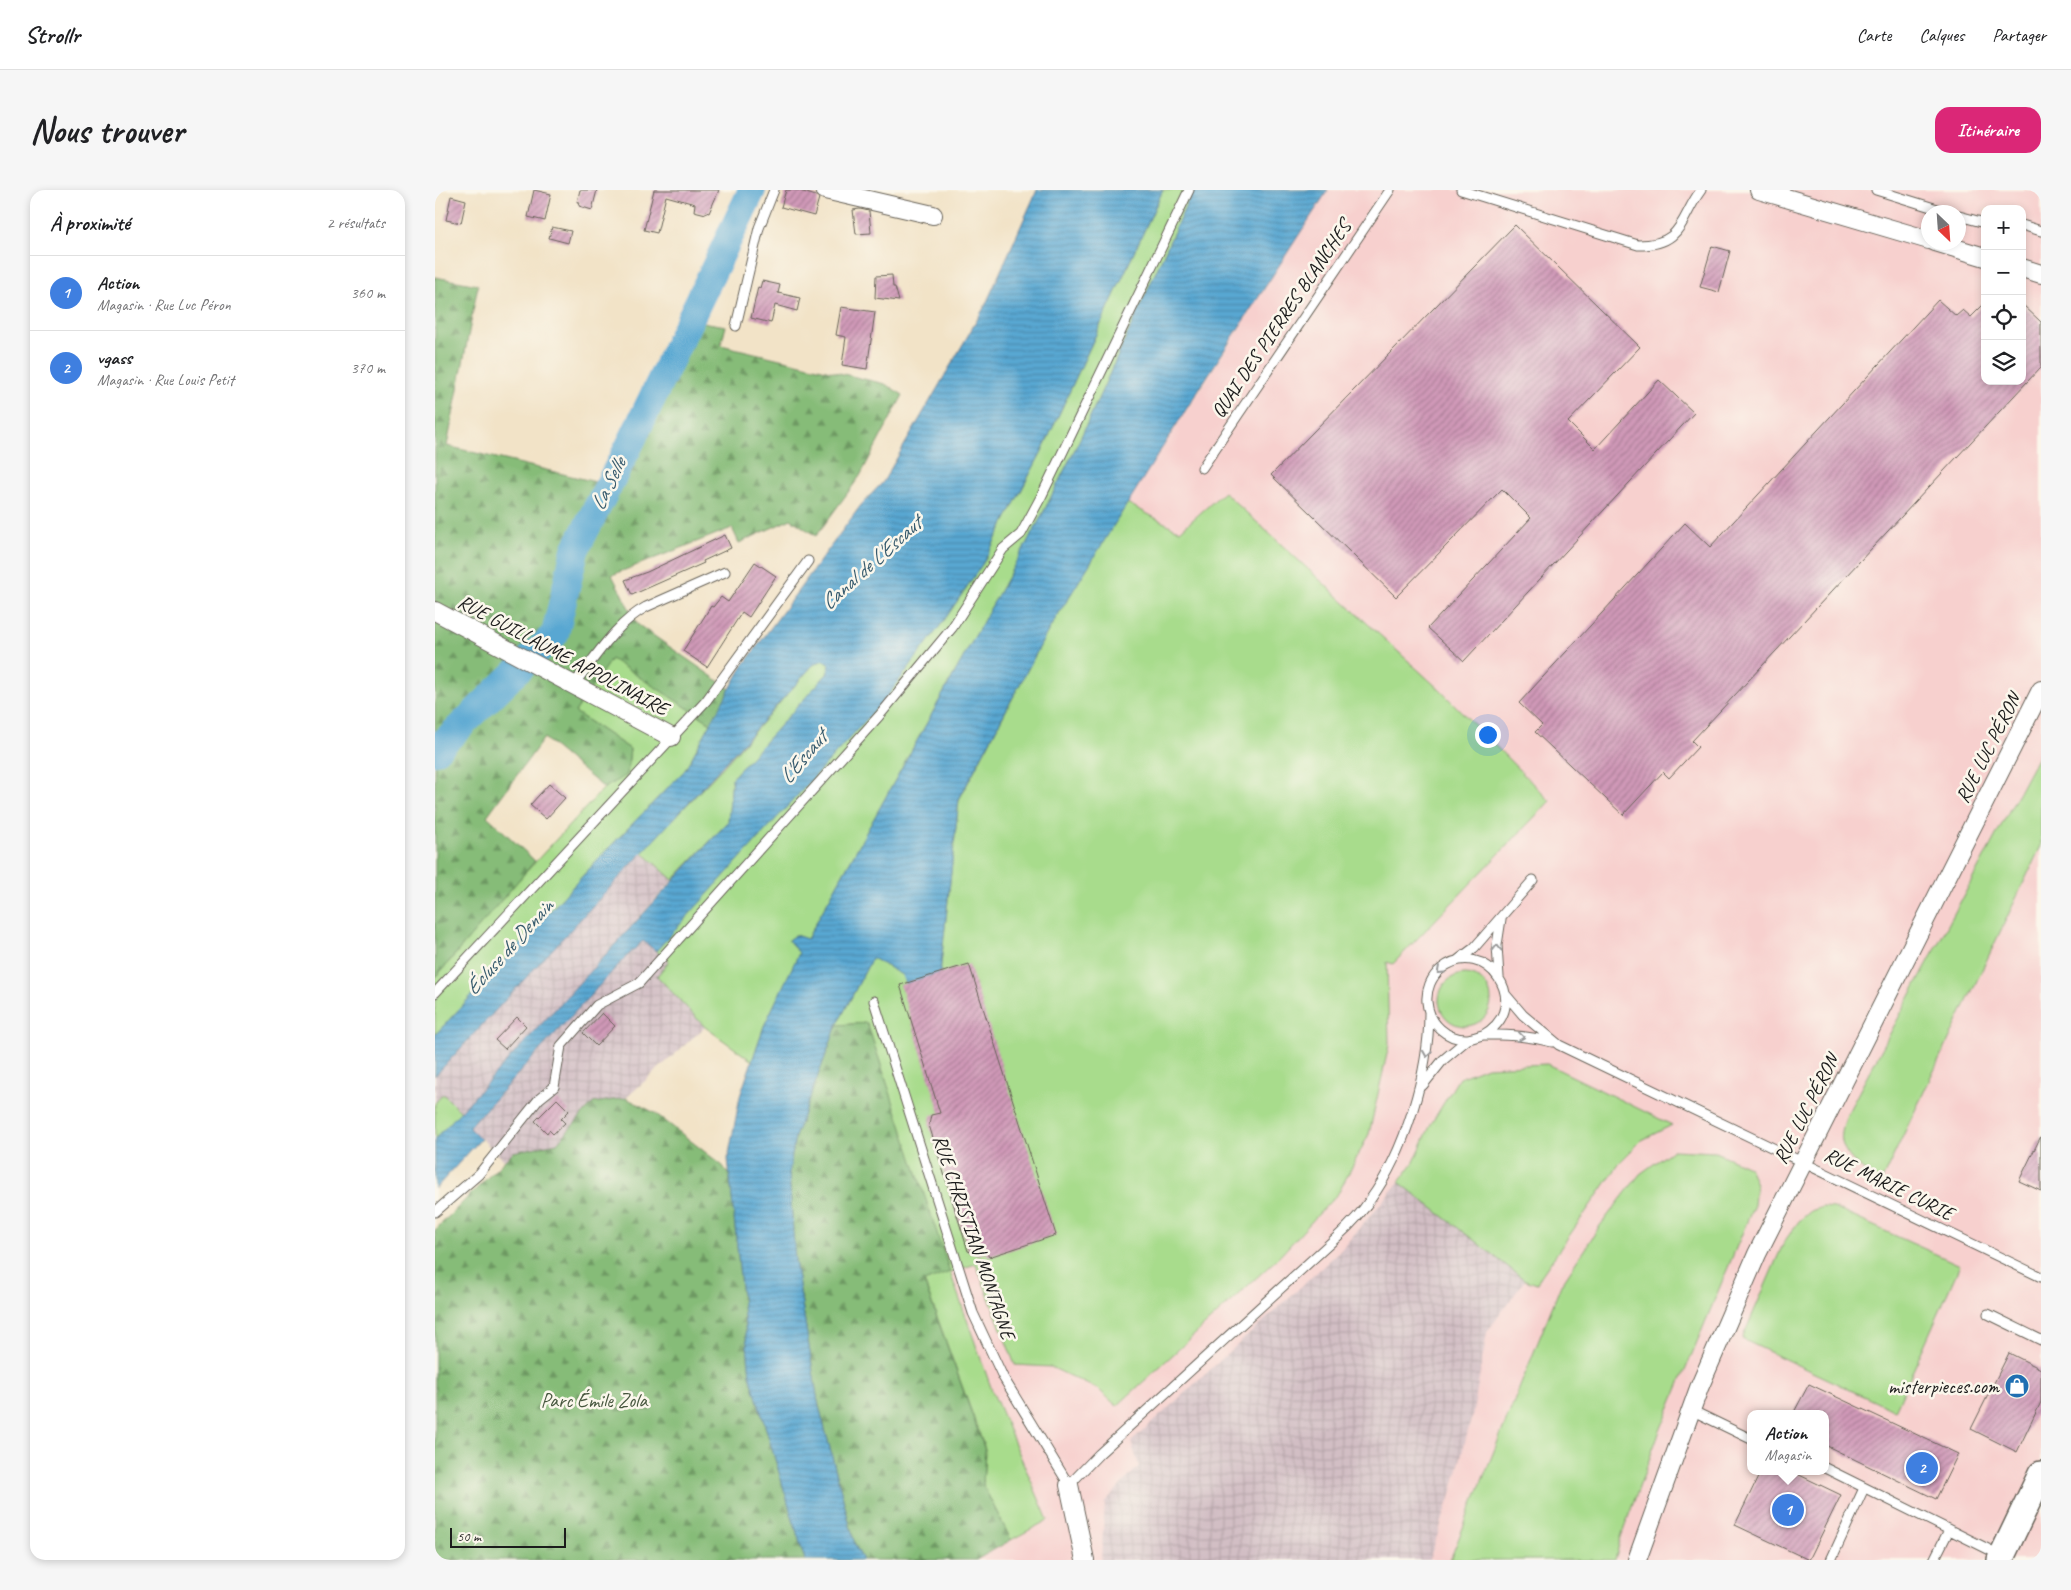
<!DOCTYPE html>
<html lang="fr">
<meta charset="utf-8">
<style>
body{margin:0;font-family:Caveat,sans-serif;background:#f6f6f6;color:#202124}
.controls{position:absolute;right:15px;top:15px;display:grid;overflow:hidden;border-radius:10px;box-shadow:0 2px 8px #0003}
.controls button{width:45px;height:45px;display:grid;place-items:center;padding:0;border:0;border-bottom:1px solid #e0e0e0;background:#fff;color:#202124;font:25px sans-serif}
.compass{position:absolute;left:1486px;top:15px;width:45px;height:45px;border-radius:50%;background:#fff;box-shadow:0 2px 8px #0003;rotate:155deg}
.scale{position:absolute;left:15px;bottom:12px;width:116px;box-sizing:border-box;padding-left:5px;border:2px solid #1c1c1c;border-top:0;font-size:14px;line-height:18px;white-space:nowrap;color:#1c1c1c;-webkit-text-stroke:4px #fbf7ec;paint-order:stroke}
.you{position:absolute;left:1052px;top:544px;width:18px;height:18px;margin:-12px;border:4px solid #fff;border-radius:50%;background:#1a73e8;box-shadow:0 0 0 8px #1a73e833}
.badge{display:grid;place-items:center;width:32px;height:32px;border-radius:50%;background:#db2777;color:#fff;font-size:16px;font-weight:700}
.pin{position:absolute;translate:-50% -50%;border:2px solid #fff;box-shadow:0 1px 5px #0006}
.popup{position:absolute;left:1312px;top:1220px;width:82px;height:65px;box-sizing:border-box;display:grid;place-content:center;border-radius:10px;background:#fff;filter:drop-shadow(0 1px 4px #0005);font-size:16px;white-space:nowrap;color:#757577}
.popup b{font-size:19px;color:#202124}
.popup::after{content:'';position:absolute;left:50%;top:100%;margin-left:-10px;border:10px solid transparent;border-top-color:#fff}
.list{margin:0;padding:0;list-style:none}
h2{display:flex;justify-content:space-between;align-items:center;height:65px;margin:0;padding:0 20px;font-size:21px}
h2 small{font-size:16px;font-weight:400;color:#757577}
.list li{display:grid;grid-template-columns:32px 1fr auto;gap:15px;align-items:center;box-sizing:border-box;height:75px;padding:0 20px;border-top:1px solid #e0e0e0}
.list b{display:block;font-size:19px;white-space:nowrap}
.list p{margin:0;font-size:16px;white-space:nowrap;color:#757577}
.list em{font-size:16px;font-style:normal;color:#757577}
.icon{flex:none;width:28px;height:28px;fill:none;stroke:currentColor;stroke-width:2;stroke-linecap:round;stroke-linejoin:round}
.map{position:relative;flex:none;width:1606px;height:1370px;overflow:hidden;border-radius:15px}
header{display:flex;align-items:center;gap:30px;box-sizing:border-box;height:70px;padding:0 25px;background:#fff;border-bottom:1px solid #e0e0e0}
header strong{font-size:24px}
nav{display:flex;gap:28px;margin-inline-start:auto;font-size:18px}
.intro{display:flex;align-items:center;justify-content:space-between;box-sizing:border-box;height:120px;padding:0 30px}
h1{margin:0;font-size:35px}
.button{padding:12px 22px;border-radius:15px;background:#db2777;color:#fff;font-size:18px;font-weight:700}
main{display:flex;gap:30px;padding:0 30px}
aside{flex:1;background:#fff;border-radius:15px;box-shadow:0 2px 8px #0003}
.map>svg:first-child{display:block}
.built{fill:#f7d0ce;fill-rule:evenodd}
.industrial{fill:url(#industrial-grid)}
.grass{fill:#a8dc8c;stroke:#627c54}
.forest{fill:url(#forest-firs);stroke:#516c4a}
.water{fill:url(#water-rules);stroke:#3a6277}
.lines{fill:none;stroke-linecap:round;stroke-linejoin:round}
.river{stroke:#59a7d2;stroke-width:28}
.building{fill:url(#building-hatch)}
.lane-casing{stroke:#676258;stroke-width:11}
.street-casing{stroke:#676258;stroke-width:20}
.secondary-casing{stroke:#676258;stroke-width:28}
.lane{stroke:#fff;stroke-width:9}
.street{stroke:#fff;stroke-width:18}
.secondary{stroke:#fff;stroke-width:25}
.oneway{stroke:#999}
.labels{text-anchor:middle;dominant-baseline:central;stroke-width:5;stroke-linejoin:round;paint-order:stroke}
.street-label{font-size:20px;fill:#1c1c1c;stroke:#fbf7ec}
.poi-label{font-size:20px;fill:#1c1c1c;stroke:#fbf7ec;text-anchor:end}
.park-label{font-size:20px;fill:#46563e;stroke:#fbf7ec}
.water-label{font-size:21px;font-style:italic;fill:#375b6e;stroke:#fbf7ec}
</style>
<header>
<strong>Strollr</strong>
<nav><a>Carte</a><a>Calques</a><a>Partager</a></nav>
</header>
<div class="intro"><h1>Nous trouver</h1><a class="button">Itinéraire</a></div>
<main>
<aside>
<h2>À proximité<small>2 résultats</small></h2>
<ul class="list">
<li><span class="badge" style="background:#3f7fe0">1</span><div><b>Action</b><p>Magasin · Rue Luc Péron</p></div><em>360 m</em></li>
<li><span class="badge" style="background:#3f7fe0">2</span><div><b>vgass</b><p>Magasin · Rue Louis Petit</p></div><em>370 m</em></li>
</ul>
</aside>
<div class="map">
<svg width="1606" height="1370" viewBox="0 0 1606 1370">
<defs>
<pattern id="industrial-grid" width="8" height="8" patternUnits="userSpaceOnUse" patternTransform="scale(1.25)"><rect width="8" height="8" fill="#d2bec4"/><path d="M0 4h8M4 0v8" fill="none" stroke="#b4a3a8"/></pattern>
<pattern id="forest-firs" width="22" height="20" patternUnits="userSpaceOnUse" patternTransform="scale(1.25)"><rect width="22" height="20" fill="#86bc78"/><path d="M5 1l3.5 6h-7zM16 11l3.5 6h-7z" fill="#6d9862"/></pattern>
<pattern id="water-rules" width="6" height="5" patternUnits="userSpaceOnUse" patternTransform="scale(1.25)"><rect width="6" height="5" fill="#59a7d2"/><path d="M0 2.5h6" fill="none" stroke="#4987aa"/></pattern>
<pattern id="building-hatch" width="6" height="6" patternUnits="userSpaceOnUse" patternTransform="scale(1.25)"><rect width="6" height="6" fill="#d099b8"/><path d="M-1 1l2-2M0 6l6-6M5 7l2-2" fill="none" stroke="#a87c95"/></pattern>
</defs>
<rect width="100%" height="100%" fill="#fbf7ec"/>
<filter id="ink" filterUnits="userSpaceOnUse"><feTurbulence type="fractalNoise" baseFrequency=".02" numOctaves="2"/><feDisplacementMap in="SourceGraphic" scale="10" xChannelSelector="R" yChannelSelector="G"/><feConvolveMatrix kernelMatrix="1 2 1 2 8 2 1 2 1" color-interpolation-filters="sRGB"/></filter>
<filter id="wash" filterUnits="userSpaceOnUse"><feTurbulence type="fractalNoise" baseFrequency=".0096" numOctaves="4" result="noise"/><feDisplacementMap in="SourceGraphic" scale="20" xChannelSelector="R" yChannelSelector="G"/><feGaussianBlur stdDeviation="1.12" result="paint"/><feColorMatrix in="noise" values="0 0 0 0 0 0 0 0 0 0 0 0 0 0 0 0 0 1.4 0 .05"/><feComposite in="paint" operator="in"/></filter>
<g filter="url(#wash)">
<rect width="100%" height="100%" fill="#f2e3c7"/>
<!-- built -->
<path class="built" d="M893 0H1606V1370H541L613 1330 558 1203 515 1082 643 1044 1115 611 1005 500 789 303 745 341 692 313ZM1550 19H1587V191H1550ZM1494 22H1524V52H1494ZM1316 1224H1390V1281H1316Z"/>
<!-- industrial -->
<path class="industrial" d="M207 662 238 690 26 922 8 904 0 913V886Z
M208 751 234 771 223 786 270 837 191 908 158 913 122 953 78 962 69 970 34 937 188 770Z
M964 992 1090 1090 1052 1142 1038 1222 1015 1308 994 1370H666L670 1312 704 1276 696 1252 904 1062Z"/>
<!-- grass -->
<path class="grass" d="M728 0H758L645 249 605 329 372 749 360 745 353 750 365 762 329 836 317 871 270 837 222 786 234 771 221 761 508 432 548 373 606 263Z
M789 302 1005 500 1115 611 958 774 952 772 954 855 934 944 904 1002 843 1068 682 1216 664 1200 616 1177 580 1175 541 1074 515 1082 558 1203 613 1330 576 1350 548 1295 550 1259 489 1091 514 1082 432 833 402 835 437 768 467 785 505 783 524 610 613 441 692 313 745 341Z
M176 468 276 533 250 580 168 664 0 845V788L77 697 169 598 192 585 195 559 140 522Z
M388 470 395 475 392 484 297 588 293 632 238 690 207 662 289 576 378 475Z
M1606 561V656L1446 992C1431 982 1411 970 1407 952 1405 944 1410 931 1412 924Z
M1004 810a26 26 0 1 1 52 0a26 26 0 1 1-52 0Z
M1112 874 1237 935 1207 950 1187 970 1106 1086 1102 1094 1090 1090 964 992 979 972 996 934 1024 888 1052 877Z
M8 904 26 922 0 949V913Z
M1238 960 1280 962 1314 977 1321 994 1319 1015 1222 1248 1186 1347 1180 1370H1015L1126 1095 1164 1037 1205 984Z
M1387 1017 1399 1018 1525 1075 1460 1221 1307 1149 1349 1052 1364 1031 1376 1021Z"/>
<!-- forest -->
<path class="forest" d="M0 87 43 95 12 256 165 293 243 128 291 136 286 155 450 194 468 205 425 286 381 346 356 329 304 353 297 338 177 385 202 434 295 499 276 533 176 469 140 522 195 559 192 585 169 598 109 548 52 626 100 671 0 788Z
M432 833 515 1082 489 1092 550 1260 548 1295 576 1350 541 1370H428L420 1355 383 1212 360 1070 354 983 360 947 402 835Z
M191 908 220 923 288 976 295 987 315 1185 370 1370H0V1040L78 962 122 953 158 913Z"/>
<!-- water -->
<path class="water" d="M602 0H728L606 263 548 373 508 432 451 508 221 761 208 751 188 770 34 937 46 949 0 999V949L293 632 297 588 392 484 395 475 388 470 378 475C255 614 126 749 0 886V845L168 664 250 580 307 477 426 315 448 292 550 116Z
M758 0H893L757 210 613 441 524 609 505 783 470 794 467 785 437 768 402 835 360 947 354 983 360 1070 383 1212 420 1355 428 1370H370L315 1185 293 969 305 906 329 836 364 763 353 750 360 745 372 749 605 329 645 249Z"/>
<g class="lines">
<!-- river -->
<path class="river" d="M0 561 120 444 140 360 196 252 317 0"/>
</g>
<g id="blocks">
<!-- building -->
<path class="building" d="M99 0 116 4 110 31 93 27Z
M145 0H162L157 20 144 16 145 12H142Z
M219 0H284L274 23 271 22V24L259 21 260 14 231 6 222 43 209 40Z
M351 0H362L381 6 384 8 379 26 346 17Z
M16 6 31 10 26 33 11 30Z
M425 19 434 21 436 43 421 44 418 20Z
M1080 35 1205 157 1133 232 1160 259 1224 190 1259 223 1029 471 993 438 1096 328 1067 299 961 407 836 285Z
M117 37 136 41 133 53 114 48Z
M1277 56 1295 61 1284 102 1265 97Z
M457 85 458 97H460L464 111 440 108 441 86Z
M327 91 345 95 343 103 365 108 362 121 340 115 336 133 316 128 323 97 325 98Z
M1503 110 1521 126 1528 120 1536 127 1550 113V191H1587V114L1606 132V177L1257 551 1263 557 1234 588 1228 582 1188 625 1100 542 1107 535 1084 513 1250 333 1275 357Z
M406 117 440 122 432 179 407 175 411 147 401 145Z
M290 345 296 358 268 371 269 373 197 405 190 390 212 382Z
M320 372 341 386 314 427 307 422 272 477 248 461 276 416 278 417 286 407 293 412Z
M114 594 130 608 111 629 95 615Z
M534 774 621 1045 554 1067 551 1062 544 1065 533 1061 494 935 496 925 505 923 465 795Z
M167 823 180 836 161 856 148 843Z
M82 827 91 836 70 859 60 850Z
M122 909 134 921 126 929 130 933 118 944 114 940 112 943 100 931Z
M1606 946V1001L1584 991Z
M1574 1163 1606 1179V1212L1582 1262 1536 1239Z
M1374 1194 1523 1264 1501 1309 1390 1255V1224H1358Z
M1326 1281H1356L1406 1305 1374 1370 1300 1335Z"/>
</g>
</g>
<g filter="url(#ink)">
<use href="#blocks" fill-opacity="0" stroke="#676258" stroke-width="1"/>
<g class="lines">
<defs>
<path id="lane" d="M1026 0 1203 55C1249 55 1245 28 1266 0
M1441 0 1512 22
M1524 26 1550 33
M1587 35 1606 41
M301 136 324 38 339 0
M767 278 955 0
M139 494C160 468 181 433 211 417L290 382
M1023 770 1039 758 1098 690
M1064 787 1062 755 1066 729
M0 803 271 511 373 371
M1071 805 1088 825 1124 855 1606 1087
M439 811 538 1123 568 1187 634 1295 664 1264 902 1047C914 1036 926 1024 935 1010 970 962 994 882 994 823
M1048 845C1101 815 1050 744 1006 779 996 787 991 800 992 812 994 834 1012 850 1033 849 1039 848 1043 846 1048 845 1053 845 1059 845 1064 845 1081 845 1100 848 1117 852
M988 895 1008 870 1033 849
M0 1022 44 984 104 909 119 897 126 856 162 815 204 793 444 526 517 438 568 359 586 344 607 305 754 0
M1553 1124 1606 1150
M1256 1220 1316 1249
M1390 1278 1567 1366
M1396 1370 1429 1298
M1499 1370 1514 1340"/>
<path id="street" d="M390 0 498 25
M1324 0 1494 50
M1500 52 1550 67
M1587 78 1606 84
M0 421 236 547
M634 1295 650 1370
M1202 1370 1264 1198 1322 1064 1606 500"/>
<path id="secondary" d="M1565 1370 1606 1284"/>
</defs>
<!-- lane casing -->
<use href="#lane" class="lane-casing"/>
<!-- street casing -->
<use href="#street" class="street-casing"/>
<!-- secondary casing -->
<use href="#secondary" class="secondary-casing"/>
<!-- lane -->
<use href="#lane" class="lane"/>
<!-- street -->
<use href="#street" class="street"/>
<!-- secondary -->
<use href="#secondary" class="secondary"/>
</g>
<!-- one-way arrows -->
<defs><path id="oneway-chevron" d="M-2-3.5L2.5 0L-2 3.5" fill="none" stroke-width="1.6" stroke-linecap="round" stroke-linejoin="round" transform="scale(1.25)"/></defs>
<g class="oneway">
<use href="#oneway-chevron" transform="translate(1062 758) rotate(-90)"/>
<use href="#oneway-chevron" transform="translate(1005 781) rotate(138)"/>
<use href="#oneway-chevron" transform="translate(1086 847) rotate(7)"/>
<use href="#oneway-chevron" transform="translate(992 864) rotate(99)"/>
</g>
</g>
<!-- icons -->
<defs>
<symbol id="shop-disc" viewBox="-11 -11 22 22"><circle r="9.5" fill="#1f6fb2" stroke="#fbf7ec"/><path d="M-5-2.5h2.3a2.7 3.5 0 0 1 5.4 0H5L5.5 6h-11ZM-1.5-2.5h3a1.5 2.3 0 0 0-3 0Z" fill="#fff"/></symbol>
</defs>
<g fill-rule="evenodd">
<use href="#shop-disc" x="1568" y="1182" width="28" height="28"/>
</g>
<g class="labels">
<!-- street labels -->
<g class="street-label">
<text transform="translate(846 129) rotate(-56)">QUAI DES PIERRES BLANCHES</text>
<text transform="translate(128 465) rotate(28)">RUE GUILLAUME APPOLINAIRE</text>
<text transform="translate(1553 558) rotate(-63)">RUE LUC PÉRON</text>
<text transform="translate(1371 919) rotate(-63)">RUE LUC PÉRON</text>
<text transform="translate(1454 994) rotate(26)">RUE MARIE CURIE</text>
<text transform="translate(539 1047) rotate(71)">RUE CHRISTIAN MONTAGNE</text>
</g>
<!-- poi labels -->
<g class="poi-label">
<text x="1564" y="1196">misterpieces.com</text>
</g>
<!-- park labels -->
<g class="park-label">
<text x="159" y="1210">Parc Émile Zola</text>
</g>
<!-- water labels -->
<g class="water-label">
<text transform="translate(173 294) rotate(-64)">La Selle</text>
<text transform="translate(436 373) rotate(-42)">Canal de L'Escaut</text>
<text transform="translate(368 567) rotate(-50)">L'Escaut</text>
<text transform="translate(74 757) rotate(-48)">Écluse de Denain</text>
</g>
</g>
</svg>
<div class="controls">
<button>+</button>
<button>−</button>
<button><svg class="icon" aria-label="locate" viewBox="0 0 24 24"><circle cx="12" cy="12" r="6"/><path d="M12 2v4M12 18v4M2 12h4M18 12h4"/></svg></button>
<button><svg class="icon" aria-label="layers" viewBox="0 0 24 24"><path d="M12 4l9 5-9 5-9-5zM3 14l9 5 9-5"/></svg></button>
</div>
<svg class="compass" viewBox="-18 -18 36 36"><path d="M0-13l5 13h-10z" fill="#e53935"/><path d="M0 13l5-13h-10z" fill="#757577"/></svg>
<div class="scale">50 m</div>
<div class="you"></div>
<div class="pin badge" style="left:1353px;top:1320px;background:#3f7fe0">1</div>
<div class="popup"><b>Action</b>Magasin</div>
<div class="pin badge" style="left:1487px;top:1278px;background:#3f7fe0">2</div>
</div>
</main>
